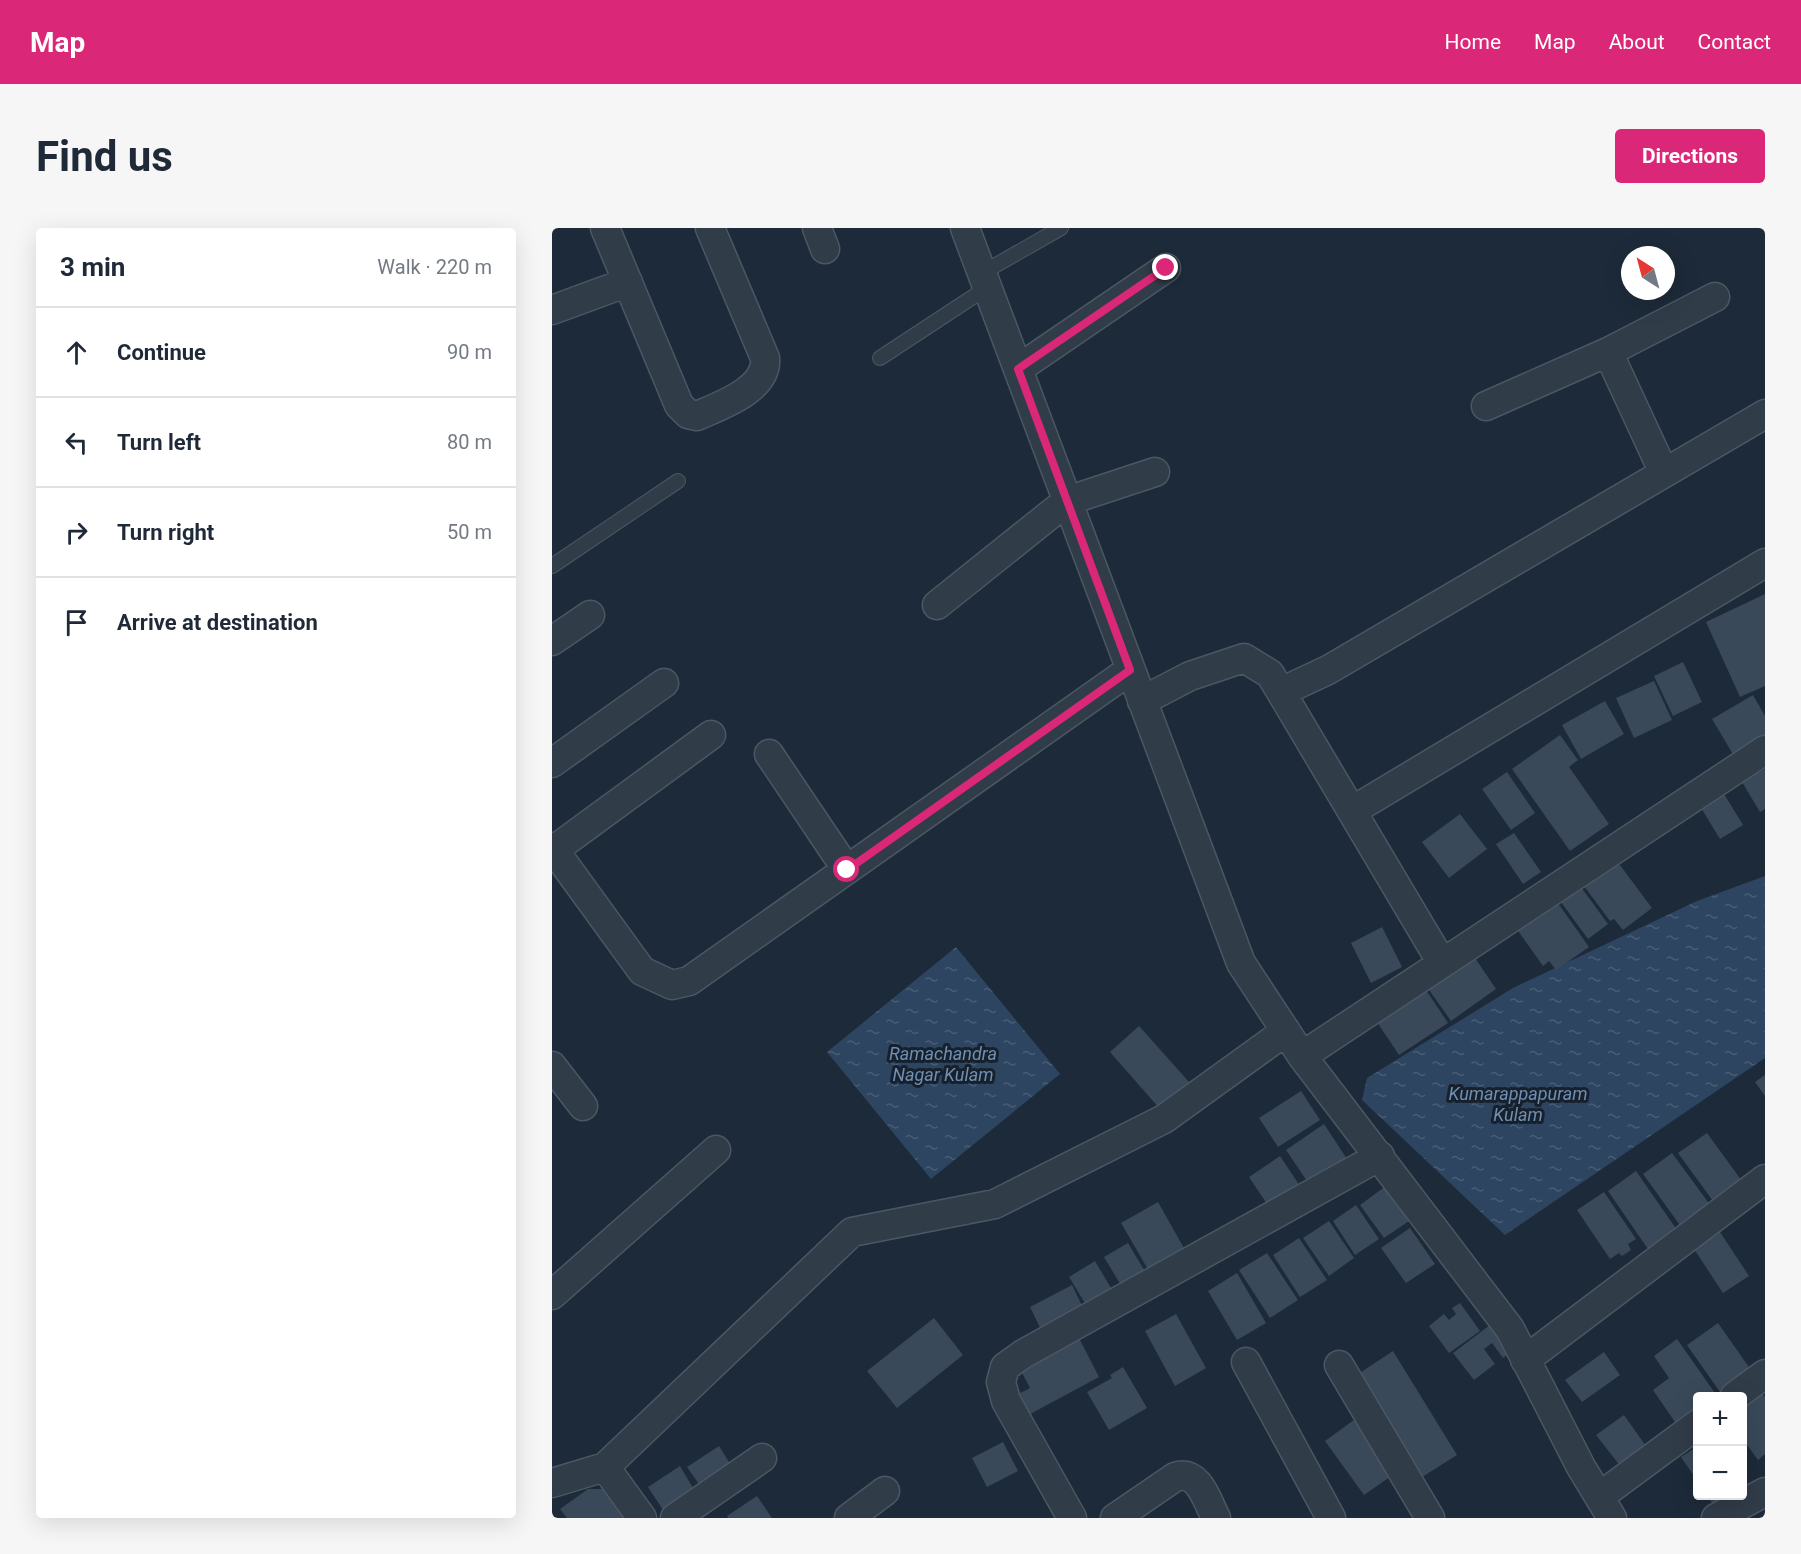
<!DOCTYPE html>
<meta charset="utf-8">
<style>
body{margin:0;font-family:Roboto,sans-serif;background:#f6f6f7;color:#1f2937}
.controls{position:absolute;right:18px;bottom:18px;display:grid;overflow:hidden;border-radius:6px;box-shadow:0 6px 24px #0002}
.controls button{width:54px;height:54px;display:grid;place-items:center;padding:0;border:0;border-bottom:2px solid #e0e1e3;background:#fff;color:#1f2937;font:30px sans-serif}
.compass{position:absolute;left:1069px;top:18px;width:54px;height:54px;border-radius:50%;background:#fff;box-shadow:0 6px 24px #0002;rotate:324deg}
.stop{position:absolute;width:18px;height:18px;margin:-14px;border:4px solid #db2777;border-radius:50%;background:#fff}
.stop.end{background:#db2777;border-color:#fff;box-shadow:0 2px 6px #0008}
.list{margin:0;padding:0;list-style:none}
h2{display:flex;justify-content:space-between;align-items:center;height:78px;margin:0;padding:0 24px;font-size:26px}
h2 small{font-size:20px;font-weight:400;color:#747a83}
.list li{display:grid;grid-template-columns:39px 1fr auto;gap:18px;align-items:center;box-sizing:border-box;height:90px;padding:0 24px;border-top:2px solid #e0e1e3}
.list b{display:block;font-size:22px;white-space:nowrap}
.list em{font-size:20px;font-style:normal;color:#747a83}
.icon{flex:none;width:33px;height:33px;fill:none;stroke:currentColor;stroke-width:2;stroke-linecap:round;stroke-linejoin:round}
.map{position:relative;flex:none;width:1213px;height:1290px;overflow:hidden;border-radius:6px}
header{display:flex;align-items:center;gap:36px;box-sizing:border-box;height:84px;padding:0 30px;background:#db2777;color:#fff}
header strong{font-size:28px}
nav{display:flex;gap:33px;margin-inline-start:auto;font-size:21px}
.intro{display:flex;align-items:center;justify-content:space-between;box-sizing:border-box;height:144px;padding:0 36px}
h1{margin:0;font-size:42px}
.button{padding:15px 27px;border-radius:6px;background:#db2777;color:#fff;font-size:21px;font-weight:700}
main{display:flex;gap:36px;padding:0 36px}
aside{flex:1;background:#fff;border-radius:6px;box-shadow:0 6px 24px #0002}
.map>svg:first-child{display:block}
.water{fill:url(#water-ripples)}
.building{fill:#394959}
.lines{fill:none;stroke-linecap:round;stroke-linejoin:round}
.service-casing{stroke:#4c5764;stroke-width:16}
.minor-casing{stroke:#4c5764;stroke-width:31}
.service{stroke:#313c49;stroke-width:14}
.minor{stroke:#313c49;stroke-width:28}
.route{stroke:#db2777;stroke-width:8}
.labels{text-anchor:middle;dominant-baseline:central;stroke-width:6;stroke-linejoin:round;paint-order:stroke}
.water-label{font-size:18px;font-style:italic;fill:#708fb2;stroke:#17212d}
</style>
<header>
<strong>Map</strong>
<nav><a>Home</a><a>Map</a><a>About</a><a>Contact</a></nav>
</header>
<div class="intro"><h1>Find us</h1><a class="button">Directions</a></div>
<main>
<aside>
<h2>3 min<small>Walk · 220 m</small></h2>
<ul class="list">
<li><svg class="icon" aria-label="ahead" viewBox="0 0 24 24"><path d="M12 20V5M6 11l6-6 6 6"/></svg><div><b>Continue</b></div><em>90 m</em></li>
<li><svg class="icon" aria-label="left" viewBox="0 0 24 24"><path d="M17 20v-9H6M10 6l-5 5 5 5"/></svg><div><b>Turn left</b></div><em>80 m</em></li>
<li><svg class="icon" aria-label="right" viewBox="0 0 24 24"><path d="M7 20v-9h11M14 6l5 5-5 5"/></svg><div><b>Turn right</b></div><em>50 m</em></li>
<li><svg class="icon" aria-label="arrive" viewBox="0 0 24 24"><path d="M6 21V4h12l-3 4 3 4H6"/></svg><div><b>Arrive at destination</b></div></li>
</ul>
</aside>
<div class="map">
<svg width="1213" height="1290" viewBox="0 0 1213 1290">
<defs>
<pattern id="water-ripples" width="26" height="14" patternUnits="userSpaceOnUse" patternTransform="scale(1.5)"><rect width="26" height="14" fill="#2d4560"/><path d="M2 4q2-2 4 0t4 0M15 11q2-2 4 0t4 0" fill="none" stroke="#495e75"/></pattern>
</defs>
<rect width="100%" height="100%" fill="#1d2a39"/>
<!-- water -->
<path class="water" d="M1213 648V830L953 1007 810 872 815 850 961 760 1145 673Z
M404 719 508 846 379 951 275 824Z"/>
<!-- building -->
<path class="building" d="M1213 366V458L1188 469 1154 394Z
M1131 434 1150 474 1121 488 1102 448Z
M1102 453 1120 492 1082 510 1064 470Z
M1201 467 1213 488V509L1182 528 1160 491Z
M1053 473 1072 506 1029 531 1010 497Z
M1008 507 1026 532 1017 539 1057 596 1018 623 960 541Z
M1213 541V581L1208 584 1190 554Z
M955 544 983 585 959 602 930 561Z
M1169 561 1191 597 1168 611 1146 575Z
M908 586 935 621 897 650 870 614Z
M962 605 989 644 971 656 944 616Z
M1062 629 1100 680 1071 702 1062 691 1058 693 1029 654Z
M1026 655 1056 696 1036 711 1006 670Z
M1003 671 1037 719 1004 742 997 733 991 738 964 700Z
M830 699 850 739 819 755 799 715Z
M921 727 944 761 899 793 875 759Z
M874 762 896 795 847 827 825 794Z
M587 798 638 855 608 881 558 824Z
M1213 847V868L1203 854Z
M749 863 768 892 726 919 707 890Z
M772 896 799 937 761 962 734 922Z
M1155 905 1190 953 1161 973 1126 925Z
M1120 925 1159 978 1130 1000 1091 946Z
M728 928 752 964 721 985 697 949Z
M1084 943 1125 1002 1096 1021 1056 963Z
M838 955 863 989 832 1010 808 977Z
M1052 964 1084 1011 1076 1016 1079 1022 1070 1028 1067 1025 1058 1031 1025 982Z
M606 974 637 1029 601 1050 569 995Z
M804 977 827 1011 803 1027 781 993Z
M777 993 802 1030 777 1048 751 1010Z
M858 1000 883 1036 854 1055 829 1020Z
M1168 1004 1197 1048 1171 1065 1142 1021Z
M747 1010 775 1052 748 1069 721 1027Z
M576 1015 597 1050 573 1064 552 1029Z
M715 1025 746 1072 718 1090 687 1042Z
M543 1033 565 1070 539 1085 517 1049Z
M685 1045 714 1095 685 1112 656 1063Z
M520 1057 534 1086 492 1108 478 1079Z
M908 1075 928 1103 897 1125 877 1098 892 1086 897 1092 904 1086 900 1080Z
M624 1086 654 1140 623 1158 593 1103Z
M382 1090 411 1127 345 1180 315 1143Z
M1166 1095 1199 1142 1168 1164 1135 1117Z
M938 1097 963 1121 951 1130 940 1115 932 1121 943 1136 922 1152 901 1125Z
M527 1110 547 1149 469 1191 458 1170 478 1160 468 1141Z
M1125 1111 1165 1168H1146V1183L1125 1197 1101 1162 1117 1150 1102 1128Z
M841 1123 905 1227 867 1251 803 1148Z
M1052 1124 1068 1147 1030 1174 1013 1152Z
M571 1139 595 1180 557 1202 535 1164 560 1150 558 1147Z
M1209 1164 1213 1169V1226L1206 1232 1190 1210V1177Z
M1072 1187 1096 1221 1069 1239 1044 1207Z
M806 1189 845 1244 812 1267 773 1213Z
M451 1214 466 1243 435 1259 420 1230Z
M167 1218 182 1242 151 1262 135 1239Z
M1146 1218V1254L1129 1229Z
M128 1238 144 1265 113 1285 96 1259Z
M36 1261H56L76 1290H15L8 1281Z
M205 1268 220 1290H176L175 1288Z
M1155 1268H1176L1162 1277Z"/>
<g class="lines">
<defs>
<path id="service" d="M430 45 509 0
M328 130 436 59
M0 338 126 253"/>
<path id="minor" d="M53 0 127 177 136 186 145 188C170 177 216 161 213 130L158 0
M265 0 273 21
M413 0 689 735 750 828 958 1101 1029 1239 1060 1290
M0 82 76 54
M1056 124 1163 69
M466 141 614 40
M934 178 1056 124 1112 245
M385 377 515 273 603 244
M0 413 38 387
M729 464 890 735
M590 473 638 448 692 430 718 446 729 464 776 442 1213 186
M217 526 295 642
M0 535 112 455
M800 583 1213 335
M0 619 90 743 120 757 137 753 578 442
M2 622 159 507
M750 828 1213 522
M0 838 31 878
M0 1067 164 922
M973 1132 1213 951
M694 1134 779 1290
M787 1137 878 1290
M1183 1168 1213 1146
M53 1239 300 1004 443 976 612 891 734 803
M0 1255 53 1239 90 1290
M1047 1269 1146 1196
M123 1290 210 1230
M297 1290 333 1263
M520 1290 454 1173 449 1154 453 1139 471 1126 828 928
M563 1290 623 1249C647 1241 655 1273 664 1290
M1164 1290 1213 1264"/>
</defs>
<!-- service casing -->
<use href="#service" class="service-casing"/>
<!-- minor casing -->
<use href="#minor" class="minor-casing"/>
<!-- service -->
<use href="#service" class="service"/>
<!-- minor -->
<use href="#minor" class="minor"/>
</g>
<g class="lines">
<!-- route -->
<path class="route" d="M295 642 578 442 466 141 614 40"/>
</g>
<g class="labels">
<!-- water labels -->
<g class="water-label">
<text x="391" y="825">Ramachandra<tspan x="391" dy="21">Nagar Kulam</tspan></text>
<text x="966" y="865">Kumarappapuram<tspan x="966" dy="21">Kulam</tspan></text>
</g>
</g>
</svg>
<div class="controls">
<button>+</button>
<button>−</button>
</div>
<svg class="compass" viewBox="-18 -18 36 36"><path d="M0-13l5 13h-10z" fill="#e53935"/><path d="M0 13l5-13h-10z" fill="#747a83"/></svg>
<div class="stop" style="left:295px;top:642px"></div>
<div class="stop end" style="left:614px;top:40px"></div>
</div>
</main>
